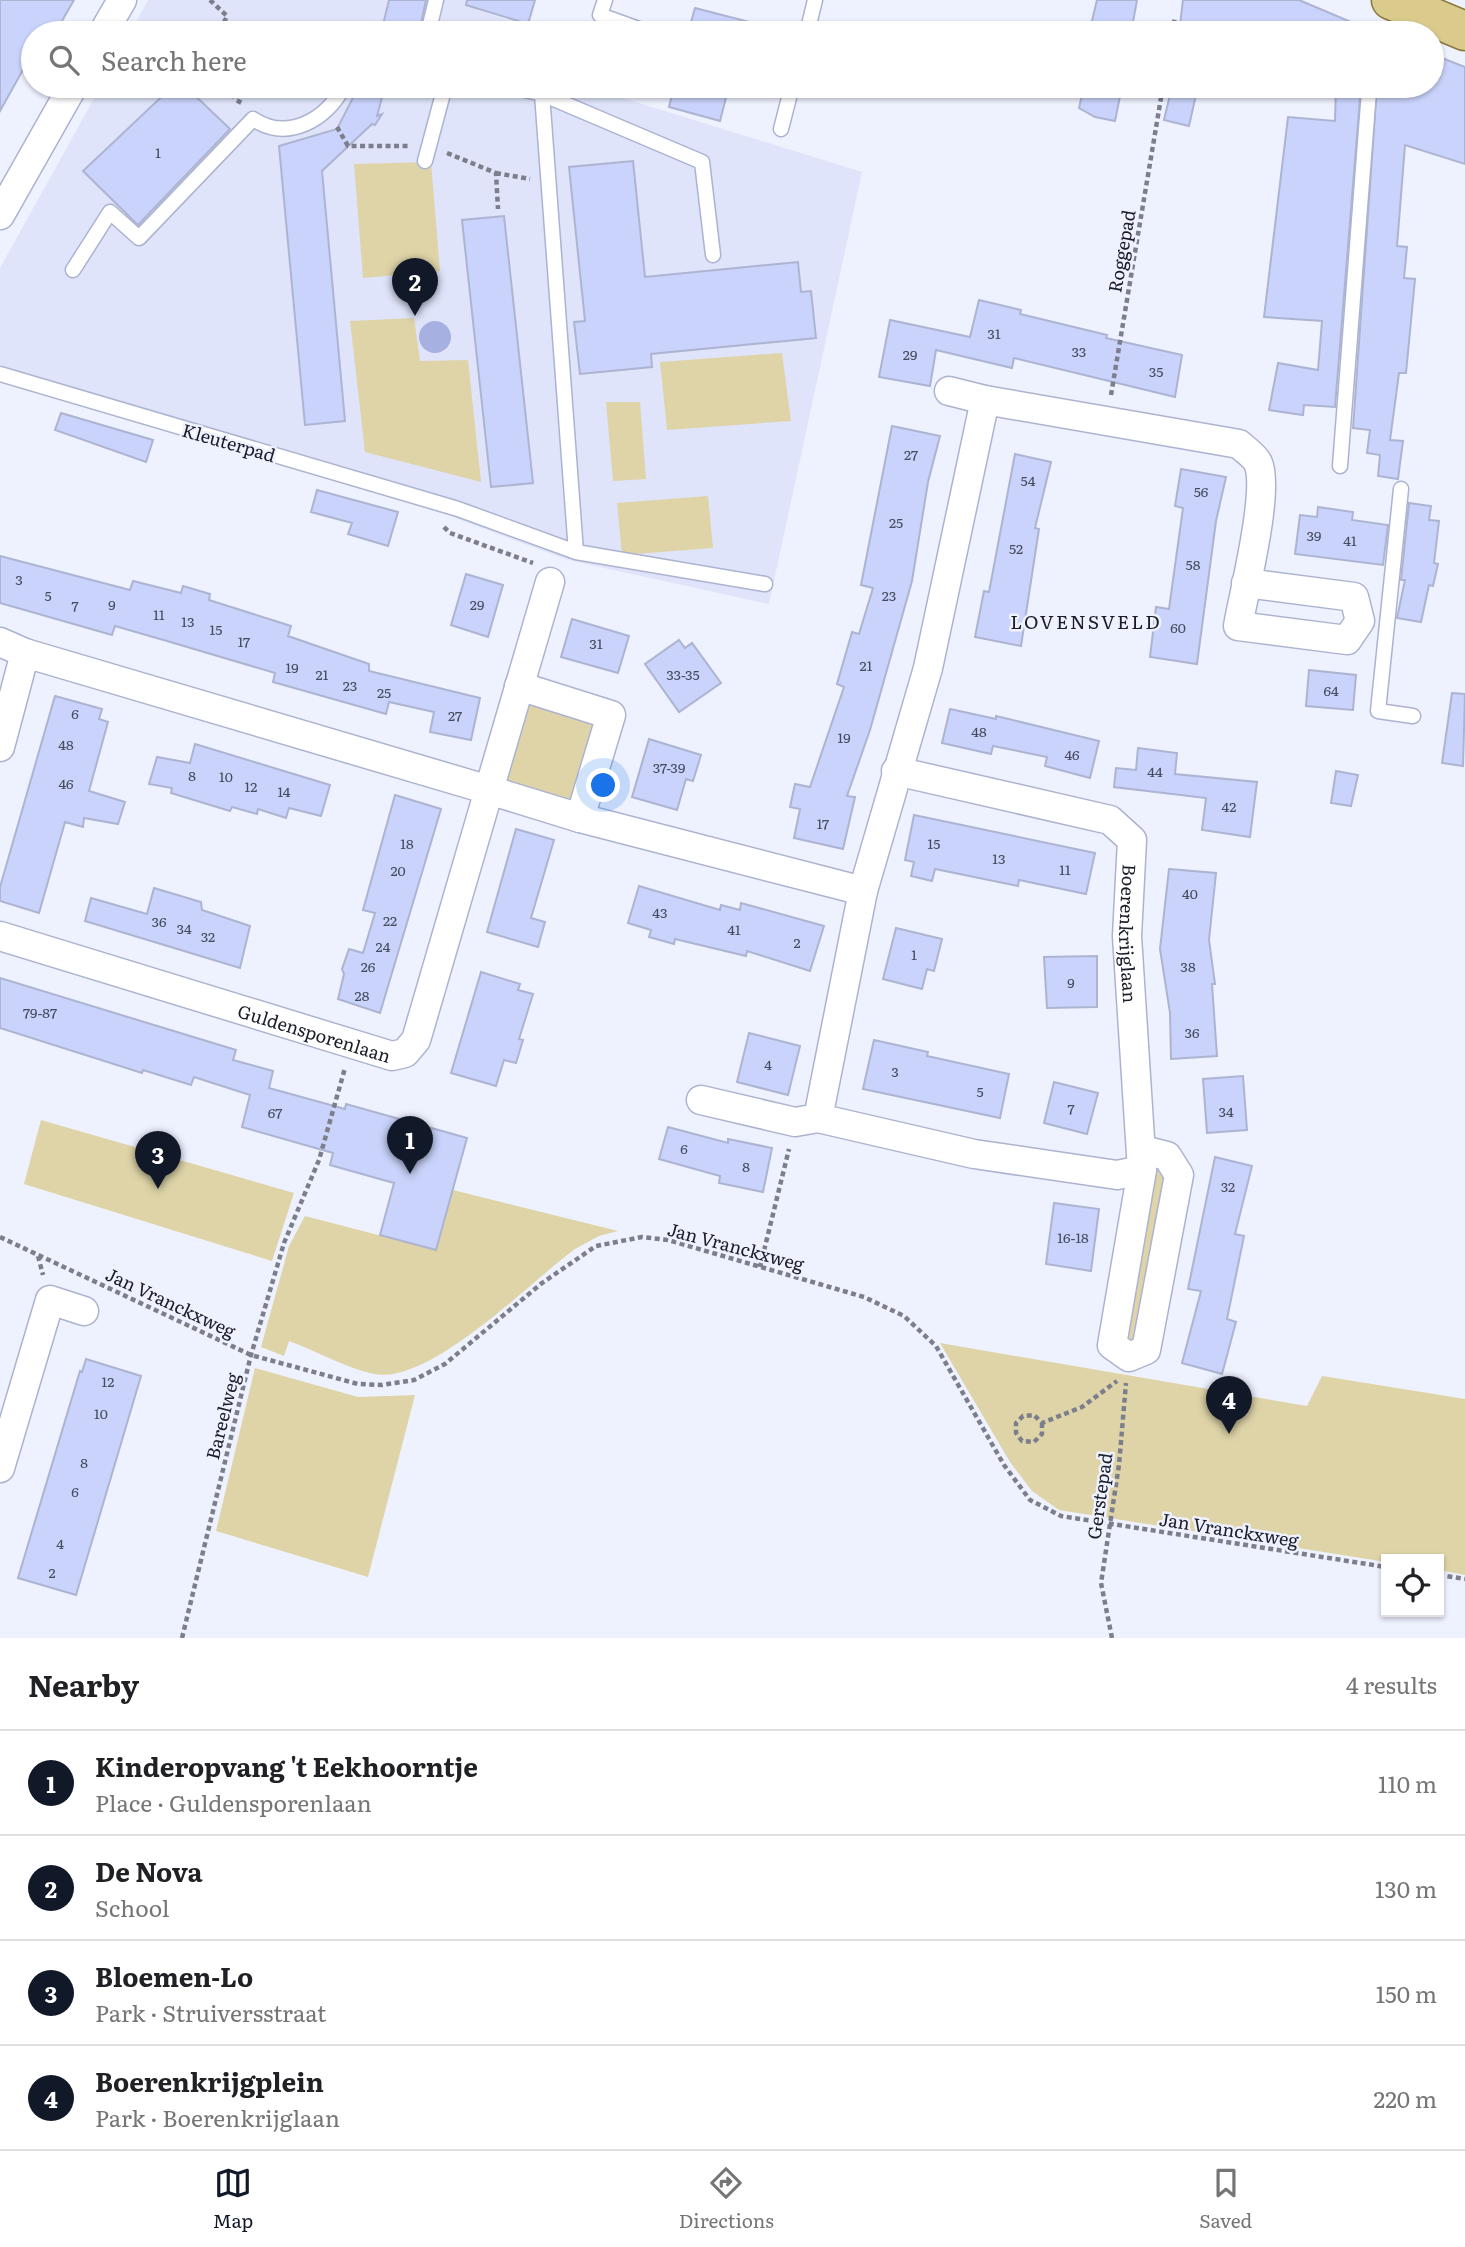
<!DOCTYPE html>
<meta charset="utf-8">
<style>
body{margin:0;font-family:Literata,serif;background:#f6f6f6;color:#202124}
.controls{position:absolute;right:21px;bottom:21px;display:grid;overflow:hidden;border-radius:0px;box-shadow:0 2px 5px #0004}
.controls button{width:63px;height:63px;display:grid;place-items:center;padding:0;border:0;border-bottom:2px solid #e0e0e0;background:#fff;color:#202124;font:35px sans-serif}
.you{position:absolute;left:604px;top:786px;width:24px;height:24px;margin:-18px;border:5px solid #fff;border-radius:50%;background:#1a73e8;box-shadow:0 0 0 10px #1a73e833}
.badge{display:grid;place-items:center;width:46px;height:46px;border-radius:50%;background:#111827;color:#fff;font-size:23px;font-weight:700}
.pin{position:absolute;translate:-50% -58px;filter:drop-shadow(0 2px 4px #0008)}
.pin::after{content:'';position:absolute;top:37px;width:24px;height:21px;background:inherit;clip-path:polygon(0 0,100% 0,50% 100%)}
.list{margin:0;padding:0;list-style:none}
h2{display:flex;justify-content:space-between;align-items:center;height:91px;margin:0;padding:0 28px;font-size:30px}
h2 small{font-size:23px;font-weight:400;color:#757577}
.list li{display:grid;grid-template-columns:46px 1fr auto;gap:21px;align-items:center;box-sizing:border-box;height:105px;padding:0 28px;border-top:2px solid #e0e0e0}
.list b{display:block;font-size:26px;white-space:nowrap}
.list p{margin:0;font-size:23px;white-space:nowrap;color:#757577}
.list em{font-size:23px;font-style:normal;color:#757577}
.icon{flex:none;width:38px;height:38px;fill:none;stroke:currentColor;stroke-width:2;stroke-linecap:round;stroke-linejoin:round}
.map{position:relative;flex:none;width:1465px;height:1638px;overflow:hidden}
.search{position:absolute;background:#fff;box-shadow:0 2px 5px #0004;left:21px;right:21px;top:21px;height:77px;display:flex;align-items:center;gap:18px;box-sizing:border-box;padding:0 24px;border-radius:38px;color:#757577;font-size:26px}
.sheet{height:511px;background:#fff}
nav{display:flex;justify-content:space-around;align-items:center;box-sizing:border-box;height:98px;border-top:2px solid #e0e0e0;background:#fff;font-size:19px;color:#757577}
nav a{display:grid;justify-items:center;gap:4px}
nav .on{color:#111827}
.map>svg:first-child{display:block}
.built{fill:#dfe4fb}
.green{fill:#ded4a8}
.water{fill:#a6b1e1}
.building{fill:#c9d3fb;stroke:#adb4d1;stroke-width:2}
.lines{fill:none;stroke-linecap:round;stroke-linejoin:round}
.lane-casing{stroke:#acb3d0;stroke-width:17}
.street-casing{stroke:#acb3d0;stroke-width:31}
.primary-casing{stroke:#887839;stroke-width:41}
.path{stroke:#7c7f8b;stroke-width:4.5;stroke-dasharray:5 3.5;stroke-linecap:butt}
.lane{stroke:#fff;stroke-width:14}
.street{stroke:#fff;stroke-width:28}
.primary{stroke:#dacb8d;stroke-width:38}
.labels{text-anchor:middle;dominant-baseline:central;stroke-width:5;stroke-linejoin:round;paint-order:stroke}
.number-label{font-size:14px;fill:#464b5e}
.street-label{font-size:18px;fill:#1b1e29;stroke:#eef1fe}
.neighbourhood-label{font-size:19px;letter-spacing:2px;fill:#1b1e29;stroke:#eef1fe}
</style>
<div class="map">
<svg width="1465" height="1638" viewBox="0 0 1465 1638">
<rect width="100%" height="100%" fill="#eef1fe"/>
<!-- built -->
<path class="built" d="M148 0H480L477 10 551 33H130Z
M101 86H584L862 172 769 604 568 560 455 518 460 501 0 365V268Z"/>
<!-- green -->
<path class="green" d="M431 162 440 271 363 278 354 164Z
M414 318 420 361 468 360 481 482 365 452 350 321Z
M782 353 791 421 667 430 660 362Z
M606 402H640L646 479 613 481Z
M708 496 713 548 622 555 617 503Z
M519 686 611 715 580 818 489 790Z
M41 1120 294 1193 272 1261 24 1184Z
M1169 1166 1141 1341 1123 1345 1152 1167Z
M453 1190 618 1231 599 1236 575 1249C530 1282 430 1385 374 1374 346 1368 316 1351 289 1341L284 1356 261 1347 289 1246 305 1216 436 1250Z
M940 1343 1307 1406 1322 1376 1465 1399V1575L1439 1570V1559H1386V1562L1059 1510 1032 1491 1010 1462Z
M255 1368 358 1397 415 1395 368 1577 216 1531Z"/>
<!-- water -->
<path class="water" d="M419 337a16 16 0 1 1 32 0a16 16 0 1 1-32 0Z"/>
<!-- building -->
<path class="building" d="M0 0H74L55 33H33V74L24 68 0 111Z
M389 0H426L419 33H381Z
M467 0H535L528 24 466 5Z
M1097 0H1137L1131 33H1089Z
M1183 0H1299L1377 33H1179Z
M695 8 765 26 764 33H688Z
M1432 54 1465 67V164L1405 145 1397 246 1407 247 1404 278 1415 279 1406 373H1399L1390 440 1403 441 1398 479 1378 476 1380 455 1367 453 1370 430 1353 428 1377 86H1432Z
M173 86H185L230 129 138 225 83 171Z
M359 86H385L377 116 382 114 375 125 372 124 322 171 345 421 305 425 279 146 337 129Z
M674 86H729L720 121 669 107Z
M1084 86H1122L1115 121 1095 117 1079 108Z
M1172 86 1197 90 1189 126 1164 120Z
M1336 86H1361L1335 407 1304 405 1303 415 1269 410 1278 363 1318 370 1322 321 1264 317 1288 117 1335 121Z
M633 161 645 277 798 262 801 292 811 291 816 338 651 354 652 367 580 374 574 322 585 321 569 167Z
M504 216 533 483 491 487 462 220Z
M979 300 1021 310 1020 314 1107 335 1106 338 1182 355 1175 397 1014 358 1012 368 936 350 930 386 879 377 890 320 970 337Z
M61 413 153 440 146 462 55 430Z
M892 426 940 436 928 482 912 581 870 730 847 796 855 797 843 849 794 838 800 809 790 807 795 784 810 787 844 687 837 684 852 632 859 634 873 588 861 585Z
M1015 454 1051 462 1035 528 1039 529 1021 646 975 637 984 591 989 592Z
M1181 469 1226 477 1216 521 1197 664 1150 657 1156 607 1169 609 1183 508 1175 506Z
M317 490 398 512 388 546 348 534 352 523 311 512Z
M1409 503 1431 506 1429 520 1439 521 1434 563 1438 564 1433 586 1429 585 1421 622 1397 618 1405 580H1401Z
M1318 507 1353 512 1352 520 1388 525 1383 565 1295 554 1300 515 1317 517Z
M0 556 130 590 133 581 181 593 183 586 210 594 209 600 291 626 288 636 369 664V671L480 698 471 740 430 732 434 712 389 702 386 714 273 682 275 673 167 641 115 626 112 635 0 603Z
M466 574 503 585 488 637 451 625Z
M572 619 629 636 618 673 561 657Z
M679 640 685 648 692 643 721 683 679 712 645 664Z
M1309 670 1356 675 1353 710 1306 706Z
M1452 693 1465 694 1463 766 1442 763Z
M55 696 102 709 99 719 108 722 89 791 125 802 118 824 84 818 83 827 65 822 39 913 0 901V887Z
M950 709 996 719V716L1099 741 1090 778 1045 766 1047 757 993 746 991 754 942 743Z
M649 739 701 755 693 781 686 779 677 810 632 797Z
M195 744 330 785 321 816 289 808 286 818 258 809 257 814 232 807 230 811 171 793 172 788 149 784 157 757 190 763Z
M1138 748 1177 753 1175 774 1257 782 1250 837 1202 830 1206 798 1114 787 1116 768 1136 770Z
M1336 771 1358 775 1351 806 1331 803Z
M395 795 441 809 380 1013 338 999 344 974 342 969 349 949 363 953 375 913 363 910Z
M914 815 1095 853 1086 894 1019 880 1018 886 935 869 932 881 911 876 914 862 905 860Z
M516 829 554 840 531 918 545 922 538 947 487 932Z
M1169 869 1216 873 1209 940 1215 984H1212L1217 1056 1171 1059 1170 1013 1160 949Z
M639 886 720 910 721 905 740 910 741 903 824 926 810 971 747 951 746 956 675 939 674 944 649 937 651 930 628 923Z
M154 888 201 902 202 910 250 926 240 968 85 921 91 898 147 914Z
M896 928 942 939 934 971 927 969 922 989 883 979Z
M1097 956V1007L1047 1008 1044 957Z
M481 972 520 984 518 990 533 994 519 1039 523 1040 516 1063 504 1060 496 1086 451 1073Z
M0 978 236 1050 233 1060 273 1071 269 1088 345 1109 346 1104 467 1138 436 1250 380 1235 394 1183 330 1165 333 1153 242 1127 250 1095 194 1077 191 1085 143 1070 142 1073 0 1028Z
M749 1033 800 1046 788 1095 737 1082Z
M874 1040 928 1052 927 1056 1009 1074 1000 1118 863 1089Z
M1243 1076 1247 1130 1207 1133 1203 1079Z
M1054 1082 1098 1093 1087 1134 1044 1123Z
M668 1127 728 1143V1139L772 1148 763 1192 719 1183 720 1176 659 1159Z
M1215 1157 1252 1166 1235 1234 1244 1236 1227 1319 1236 1322 1222 1374 1182 1363 1201 1291 1188 1289Z
M1054 1203 1099 1209 1091 1271 1046 1264Z
M86 1359 141 1376 76 1595 18 1578 80 1371 82 1372Z"/>
<g class="lines">
<defs>
<path id="lane" d="M605 0 600 15 650 33
M428 33 436 0
M807 33 815 0
M509 86 542 94 702 162 713 255
M542 94 576 552
M781 129 792 86
M425 161 445 86
M73 270 110 212 139 238 253 119C288 142 326 120 344 86
M0 374 458 509 576 552 765 584
M1340 466 1369 91
M1401 489 1378 711 1413 716"/>
<g id="street">
<path d="M103 33 122 0"/>
<path d="M0 215 73 86"/>
<path d="M949 391 985 400"/>
<path d="M0 642 25 653 0 747"/>
<path d="M25 653 489 790 550 582"/>
<path d="M519 686 611 715 580 818"/>
<path id="s1" d="M896 771 1110 820 1132 840 1127 936 1142 1170 1112 1345 1129 1357 1146 1350 1179 1175 1167 1156 1143 1150"/>
<path id="s2" d="M0 936 392 1056 405 1053 416 1040 489 790 580 818 863 891"/>
<path d="M701 1100 795 1122 818 1118"/>
<path d="M1142 1170 1117 1175 974 1154 818 1118 863 891 928 668 985 400 1239 444C1245 450 1255 456 1258 463 1270 490 1244 592 1238 626L1347 640 1360 621 1354 597 1246 583"/>
<path d="M0 1468 50 1300 84 1311"/>
</g>
<path id="primary" d="M1391 0 1465 31"/>
</defs>
<!-- lane casing -->
<use href="#lane" class="lane-casing"/>
<!-- street casing -->
<use href="#street" class="street-casing"/>
<!-- primary casing -->
<use href="#primary" class="primary-casing"/>
<!-- path -->
<path class="path" d="M210 0 227 16 219 33
M1172 33 1175 18
M228 86 236 100 244 104
M337 127 348 146H408
M447 153 496 173 498 209
M496 173 530 179
M1111 395 1163 86
M444 527 450 533 533 563
M0 1237 251 1355 358 1384 382 1385 414 1380 445 1364 542 1283 596 1246 642 1237 668 1240 864 1297 904 1316 936 1346 1004 1465 1030 1500 1061 1516 1386 1567
M38 1256 43 1275
M760 1267 789 1149
M1042 1423V1434L1034 1442 1022 1441 1016 1433V1423L1023 1416 1034 1415 1042 1423 1082 1407 1117 1381
M1439 1575 1465 1579
M182 1638 251 1355 284 1243 319 1160 345 1068
M1112 1638 1101 1583 1119 1465 1126 1383"/>
<!-- lane -->
<use href="#lane" class="lane"/>
<!-- street -->
<use href="#street" class="street"/>
<!-- primary -->
<use href="#primary" class="primary"/>
</g>
<g class="labels">
<!-- number labels -->
<g class="number-label">
<text x="158" y="152">1</text>
<text x="994" y="333">31</text>
<text x="1079" y="351">33</text>
<text x="910" y="354">29</text>
<text x="1156" y="371">35</text>
<text x="911" y="454">27</text>
<text x="1028" y="480">54</text>
<text x="1201" y="491">56</text>
<text x="896" y="522">25</text>
<text x="1314" y="535">39</text>
<text x="1350" y="540">41</text>
<text x="1016" y="548">52</text>
<text x="1193" y="564">58</text>
<text x="19" y="579">3</text>
<text x="48" y="595">5</text>
<text x="889" y="595">23</text>
<text x="112" y="604">9</text>
<text x="477" y="604">29</text>
<text x="75" y="605">7</text>
<text x="159" y="614">11</text>
<text x="188" y="621">13</text>
<text x="1178" y="627">60</text>
<text x="216" y="629">15</text>
<text x="244" y="641">17</text>
<text x="596" y="643">31</text>
<text x="866" y="665">21</text>
<text x="292" y="667">19</text>
<text x="322" y="674">21</text>
<text x="683" y="674">33-35</text>
<text x="350" y="685">23</text>
<text x="1331" y="690">64</text>
<text x="384" y="692">25</text>
<text x="75" y="713">6</text>
<text x="455" y="715">27</text>
<text x="979" y="731">48</text>
<text x="844" y="737">19</text>
<text x="66" y="744">48</text>
<text x="1072" y="754">46</text>
<text x="669" y="767">37-39</text>
<text x="1155" y="771">44</text>
<text x="192" y="775">8</text>
<text x="226" y="776">10</text>
<text x="66" y="783">46</text>
<text x="251" y="786">12</text>
<text x="284" y="791">14</text>
<text x="1229" y="806">42</text>
<text x="823" y="823">17</text>
<text x="407" y="843">18</text>
<text x="934" y="843">15</text>
<text x="999" y="858">13</text>
<text x="1065" y="869">11</text>
<text x="398" y="870">20</text>
<text x="1190" y="893">40</text>
<text x="660" y="912">43</text>
<text x="390" y="920">22</text>
<text x="159" y="921">36</text>
<text x="184" y="928">34</text>
<text x="734" y="929">41</text>
<text x="208" y="936">32</text>
<text x="797" y="942">2</text>
<text x="383" y="946">24</text>
<text x="914" y="954">1</text>
<text x="368" y="966">26</text>
<text x="1188" y="966">38</text>
<text x="1071" y="982">9</text>
<text x="362" y="995">28</text>
<text x="40" y="1012">79-87</text>
<text x="1192" y="1032">36</text>
<text x="768" y="1064">4</text>
<text x="895" y="1071">3</text>
<text x="980" y="1091">5</text>
<text x="1071" y="1108">7</text>
<text x="1226" y="1111">34</text>
<text x="275" y="1112">67</text>
<text x="684" y="1148">6</text>
<text x="746" y="1166">8</text>
<text x="1228" y="1186">32</text>
<text x="1073" y="1237">16-18</text>
<text x="108" y="1381">12</text>
<text x="101" y="1413">10</text>
<text x="84" y="1462">8</text>
<text x="75" y="1491">6</text>
<text x="60" y="1543">4</text>
<text x="52" y="1572">2</text>
</g>
<!-- street labels -->
<g class="street-label">
<text transform="translate(1121 251) rotate(-80)">Roggepad</text>
<text transform="translate(229 442) rotate(16)">Kleuterpad</text>
<text stroke="none"><textPath href="#s1" startOffset="343">Boerenkrijglaan</textPath></text>
<text stroke="none"><textPath href="#s2" startOffset="329">Guldensporenlaan</textPath></text>
<text transform="translate(736 1246) rotate(15)">Jan Vranckxweg</text>
<text transform="translate(171 1302) rotate(25)">Jan Vranckxweg</text>
<text transform="translate(222 1416) rotate(-76)">Bareelweg</text>
<text transform="translate(1099 1496) rotate(-82)">Gerstepad</text>
<text transform="translate(1229 1529) rotate(9)">Jan Vranckxweg</text>
</g>
<!-- neighbourhood labels -->
<g class="neighbourhood-label">
<text x="1086" y="621">LOVENSVELD</text>
</g>
</g>
</svg>
<div class="controls">
<button><svg class="icon" aria-label="locate" viewBox="0 0 24 24"><circle cx="12" cy="12" r="6"/><path d="M12 2v4M12 18v4M2 12h4M18 12h4"/></svg></button>
</div>
<div class="you"></div>
<div class="pin badge" style="left:410px;top:1174px">1</div>
<div class="pin badge" style="left:415px;top:316px">2</div>
<div class="pin badge" style="left:158px;top:1189px">3</div>
<div class="pin badge" style="left:1229px;top:1434px">4</div>
<div class="search"><svg class="icon" aria-label="search" viewBox="0 0 24 24"><circle cx="10" cy="10" r="6"/><path d="M15 15l6 6"/></svg>Search here</div>
</div>
<section class="sheet">
<h2>Nearby<small>4 results</small></h2>
<ul class="list">
<li><span class="badge">1</span><div><b>Kinderopvang 't Eekhoorntje</b><p>Place · Guldensporenlaan</p></div><em>110 m</em></li>
<li><span class="badge">2</span><div><b>De Nova</b><p>School</p></div><em>130 m</em></li>
<li><span class="badge">3</span><div><b>Bloemen-Lo</b><p>Park · Struiversstraat</p></div><em>150 m</em></li>
<li><span class="badge">4</span><div><b>Boerenkrijgplein</b><p>Park · Boerenkrijglaan</p></div><em>220 m</em></li>
</ul>
</section>
<nav>
<a class="on"><svg class="icon" aria-label="map" viewBox="0 0 24 24"><path d="M3 6l6-2 6 2 6-2v14l-6 2-6-2-6 2zM9 4v14M15 6v14"/></svg>Map</a>
<a><svg class="icon" aria-label="directions" viewBox="0 0 24 24"><path d="M12 3l9 9-9 9-9-9zM9 14v-3h6M13 9l2 2-2 2"/></svg>Directions</a>
<a><svg class="icon" aria-label="saved" viewBox="0 0 24 24"><path d="M7 4h10v16l-5-4-5 4z"/></svg>Saved</a>
</nav>
